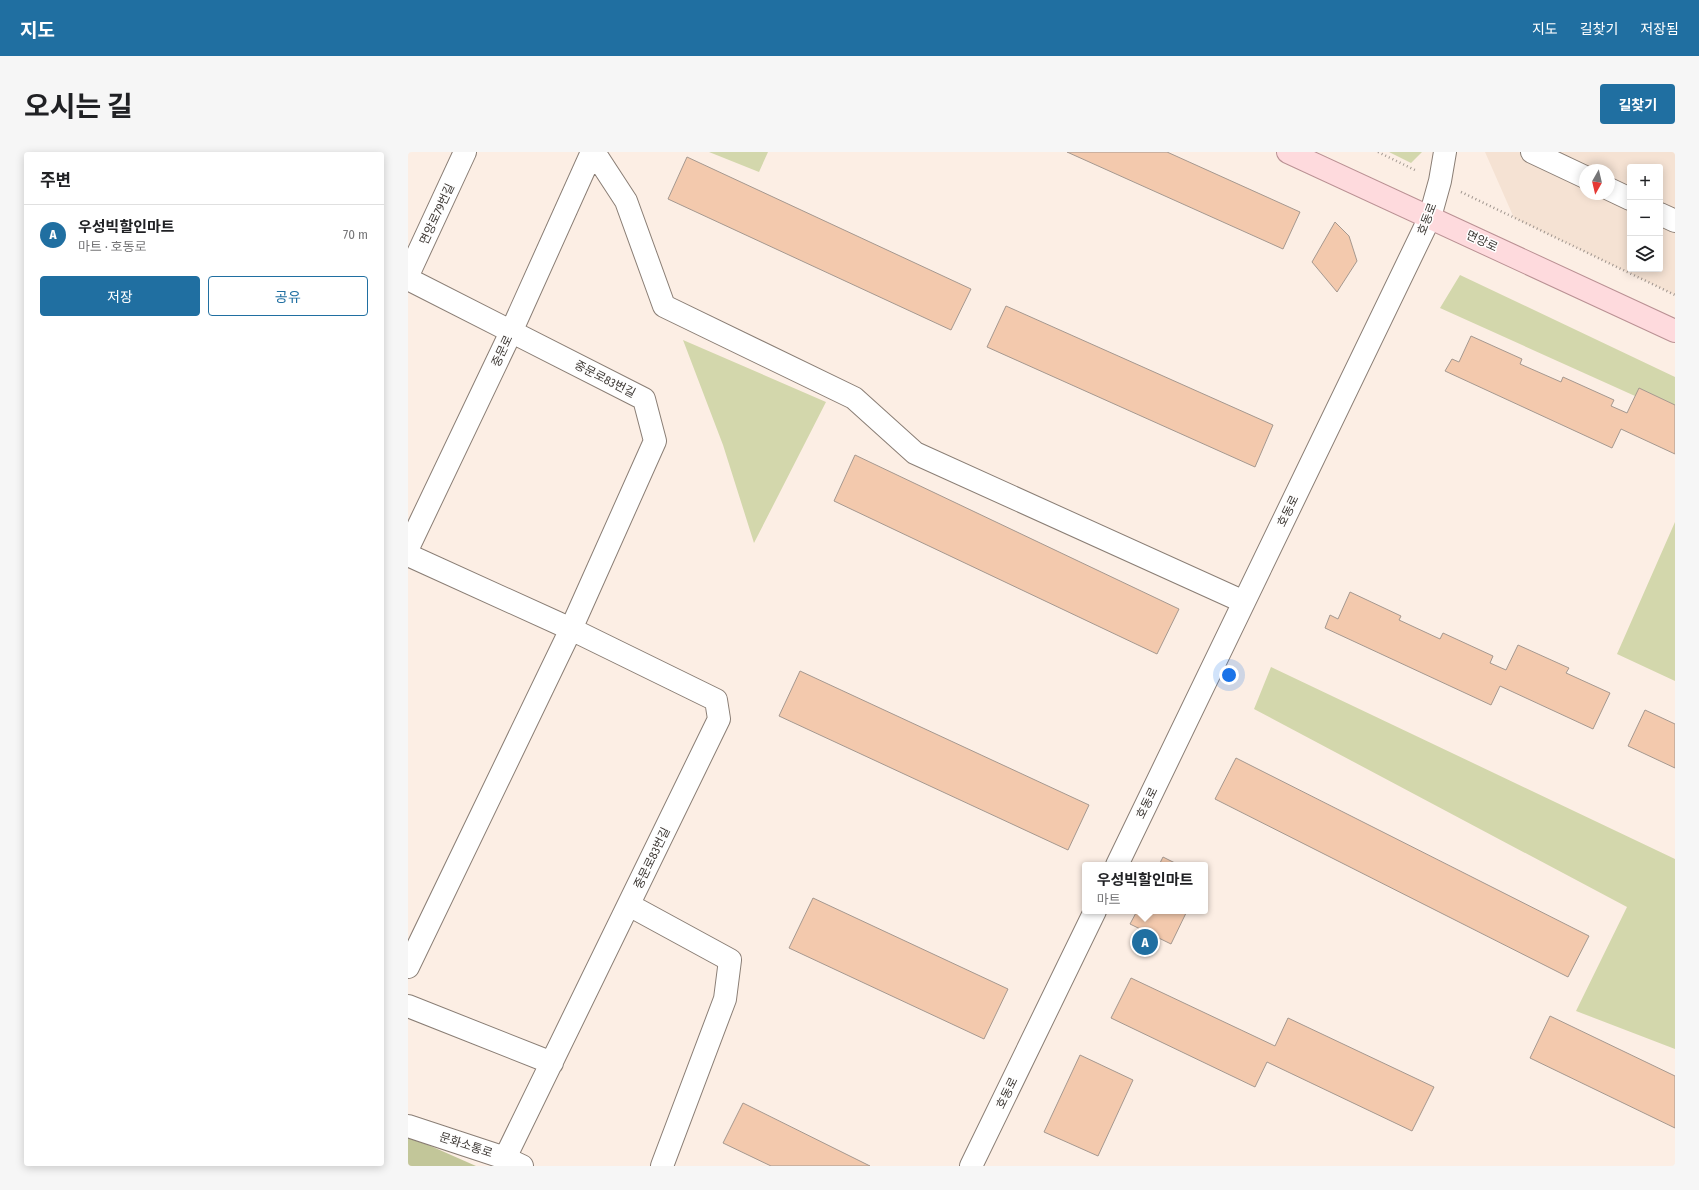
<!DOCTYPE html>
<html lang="ko">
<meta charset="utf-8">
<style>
body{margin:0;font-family:"Fira Sans Condensed","Noto Sans KR",sans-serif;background:#f6f6f6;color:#202124}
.controls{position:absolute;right:12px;top:12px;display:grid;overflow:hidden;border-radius:4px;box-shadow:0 2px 10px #0003}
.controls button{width:36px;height:36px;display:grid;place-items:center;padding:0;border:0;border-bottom:1px solid #e0e0e0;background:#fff;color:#202124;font:20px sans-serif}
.compass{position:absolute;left:1171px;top:12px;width:36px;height:36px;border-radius:50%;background:#fff;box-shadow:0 2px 10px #0003;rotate:188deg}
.you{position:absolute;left:821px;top:523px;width:14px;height:14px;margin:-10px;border:3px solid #fff;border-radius:50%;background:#1a73e8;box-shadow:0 0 0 6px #1a73e833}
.badge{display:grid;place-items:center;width:26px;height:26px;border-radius:50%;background:#206fa1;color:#fff;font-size:13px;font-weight:700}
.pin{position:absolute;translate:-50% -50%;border:2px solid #fff;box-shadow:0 1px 4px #0006}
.popup{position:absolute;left:674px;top:710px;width:126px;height:52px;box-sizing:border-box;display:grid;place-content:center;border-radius:4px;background:#fff;filter:drop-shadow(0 1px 3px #0005);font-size:13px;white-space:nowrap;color:#757577}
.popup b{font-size:15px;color:#202124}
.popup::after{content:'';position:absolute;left:50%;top:100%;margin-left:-8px;border:8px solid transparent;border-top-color:#fff}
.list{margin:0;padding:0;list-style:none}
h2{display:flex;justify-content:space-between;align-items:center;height:52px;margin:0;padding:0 16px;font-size:17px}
h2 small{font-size:13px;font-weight:400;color:#757577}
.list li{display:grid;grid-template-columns:26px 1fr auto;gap:12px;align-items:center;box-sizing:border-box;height:60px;padding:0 16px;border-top:1px solid #e0e0e0}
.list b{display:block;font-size:15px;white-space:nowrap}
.list p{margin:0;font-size:13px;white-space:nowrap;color:#757577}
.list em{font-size:13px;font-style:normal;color:#757577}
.actions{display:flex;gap:8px;padding:12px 16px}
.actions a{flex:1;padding:9px 0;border:1px solid #206fa1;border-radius:4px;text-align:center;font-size:14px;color:#206fa1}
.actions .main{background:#206fa1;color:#fff}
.icon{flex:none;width:22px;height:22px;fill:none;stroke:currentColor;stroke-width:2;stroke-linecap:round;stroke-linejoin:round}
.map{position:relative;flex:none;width:1267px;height:1014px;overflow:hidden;border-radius:4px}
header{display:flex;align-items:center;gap:24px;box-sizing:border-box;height:56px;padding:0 20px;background:#206fa1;color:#fff}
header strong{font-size:19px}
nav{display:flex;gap:22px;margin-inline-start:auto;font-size:14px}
.intro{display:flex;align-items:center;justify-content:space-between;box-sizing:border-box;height:96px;padding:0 24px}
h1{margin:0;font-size:28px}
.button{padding:10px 18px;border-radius:4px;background:#206fa1;color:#fff;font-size:14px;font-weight:700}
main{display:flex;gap:24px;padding:0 24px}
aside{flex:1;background:#fff;border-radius:4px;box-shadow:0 2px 10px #0003}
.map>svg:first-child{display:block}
.built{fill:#f5e2d3;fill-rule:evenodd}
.green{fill:#d3d7ac}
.forest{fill:#c2c699}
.building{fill:#f3c9ad;stroke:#a5988f}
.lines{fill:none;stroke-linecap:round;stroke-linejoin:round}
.minor-casing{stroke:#8a7e75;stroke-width:24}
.major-casing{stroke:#ba9194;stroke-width:24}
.path{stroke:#9f958e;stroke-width:2.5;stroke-dasharray:1 3;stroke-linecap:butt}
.minor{stroke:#fff;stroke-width:22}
.major{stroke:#fedadd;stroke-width:22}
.labels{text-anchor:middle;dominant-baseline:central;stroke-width:3;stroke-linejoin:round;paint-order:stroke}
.street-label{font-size:12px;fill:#3d3834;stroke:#fefefe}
</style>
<header>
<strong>지도</strong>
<nav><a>지도</a><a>길찾기</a><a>저장됨</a></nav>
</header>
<div class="intro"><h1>오시는 길</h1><a class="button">길찾기</a></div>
<main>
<aside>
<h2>주변<small></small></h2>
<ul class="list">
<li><span class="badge">A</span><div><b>우성빅할인마트</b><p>마트 · 호동로</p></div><em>70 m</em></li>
</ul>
<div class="actions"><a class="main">저장</a><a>공유</a></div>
</aside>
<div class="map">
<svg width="1267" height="1014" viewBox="0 0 1267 1014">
<rect width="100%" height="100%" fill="#fceee4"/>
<!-- built -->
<path class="built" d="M1077 0H1267V143L1106 66ZM1222 15H1252V117H1222ZM1177 18H1201V42H1177Z"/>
<!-- green -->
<path class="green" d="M301 0H360L351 20Z
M981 0H1014L1003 11Z
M1052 123 1267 225V262L1032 156Z
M275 188 418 250 346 391 315 293Z
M1267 370V529L1209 502Z
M863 515 1267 707V897L1168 859 1219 755 846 557Z"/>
<!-- forest -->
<path class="forest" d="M0 984 68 1014H0Z"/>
<!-- building -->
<path class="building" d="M659 0H759L892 60 875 97Z
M279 5 563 137 543 178 260 47Z
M927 70 941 84 949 109 929 140 904 110Z
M598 154 865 273 847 315 579 195Z
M1063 184 1114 207 1112 212 1153 230 1155 225 1206 248 1203 254 1219 261 1231 236 1267 253V302L1213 277 1204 296 1037 219 1044 207 1051 210Z
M447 303 771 457 749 502 426 349Z
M942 440 993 464 991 468 1032 487 1035 481 1085 504 1082 511 1098 518 1110 493 1161 516 1158 521 1202 541 1185 577 1092 534 1083 553 917 476 922 463 930 467Z
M392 519 681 653 660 698 371 564Z
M1237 558 1267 572V616L1220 594Z
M828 606 1181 784 1160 825 807 647Z
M755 705 771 713H751Z
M405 746 600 837 576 887 381 796Z
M729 759H779L763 792 722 772Z
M723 826 867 894 880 866 1026 935 1004 979 859 910 847 935 703 866Z
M1142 864 1267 924V976L1122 906Z
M672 903 725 928 690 1004 636 980Z
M335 951 462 1014H363L315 991Z"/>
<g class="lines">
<defs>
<path id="minor" d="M186 0 218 49 256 154 446 246 507 301 836 450
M1124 0 1177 25
M1201 37 1222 47
M1252 62 1267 69
M0 123 57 0
M0 127 236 247 247 289 163 477 0 815
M0 396 103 180 184 0
M0 403 163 477 308 548 311 567 97 1006
M709 713 1022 65 1032 29 1037 0
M221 753 322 808 317 847 254 1014
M0 854 144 911
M0 974 97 1006 114 1014
M563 1014 687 759"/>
<path id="major" d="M880 0 1267 179"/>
</defs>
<!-- minor casing -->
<use href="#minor" class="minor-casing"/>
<!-- major casing -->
<use href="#major" class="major-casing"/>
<!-- path -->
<path class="path" d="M970 0 1009 19
M1053 40 1267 143"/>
<!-- minor -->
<use href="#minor" class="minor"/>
<!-- major -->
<use href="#major" class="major"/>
</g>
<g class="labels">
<!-- street labels -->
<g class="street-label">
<text transform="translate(29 62) rotate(-65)">면앙로79번길</text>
<text transform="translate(1019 67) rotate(-69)">호동로</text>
<text transform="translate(1074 89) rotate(25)">면앙로</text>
<text transform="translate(94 199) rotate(-65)">중문로</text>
<text transform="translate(197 227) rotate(27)">중문로83번길</text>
<text transform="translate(880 359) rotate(-64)">호동로</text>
<text transform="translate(739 651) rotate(-64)">호동로</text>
<text transform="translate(244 706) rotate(-64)">중문로83번길</text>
<text transform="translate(599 941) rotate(-64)">호동로</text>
<text transform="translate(58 993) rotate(18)">문화소통로</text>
</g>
</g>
</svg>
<div class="controls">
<button>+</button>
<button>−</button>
<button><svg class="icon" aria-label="layers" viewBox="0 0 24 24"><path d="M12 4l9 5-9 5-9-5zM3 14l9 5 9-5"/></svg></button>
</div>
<svg class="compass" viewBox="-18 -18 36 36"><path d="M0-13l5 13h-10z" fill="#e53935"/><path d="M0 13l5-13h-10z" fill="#757577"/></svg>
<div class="you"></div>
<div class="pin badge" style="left:737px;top:790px">A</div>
<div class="popup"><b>우성빅할인마트</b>마트</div>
</div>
</main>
